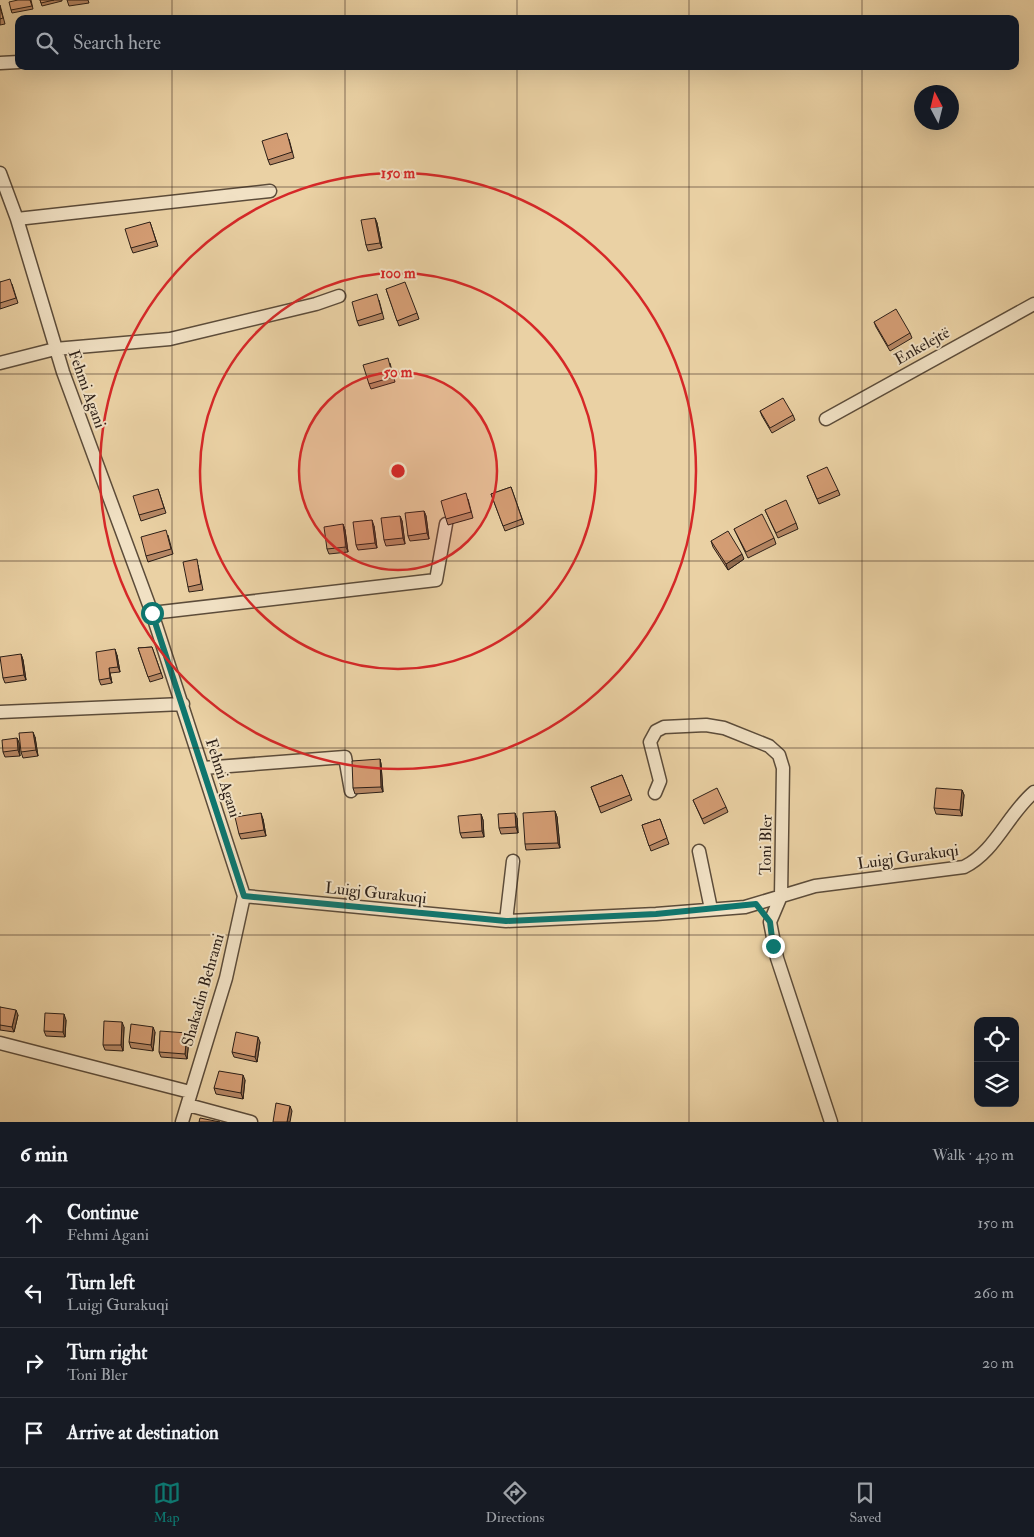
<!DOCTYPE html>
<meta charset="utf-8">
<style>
body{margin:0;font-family:"IM FELL Double Pica",serif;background:#20242c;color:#f1f3f6}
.controls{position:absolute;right:15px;bottom:15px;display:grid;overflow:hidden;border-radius:10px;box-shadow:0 5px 20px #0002}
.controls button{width:45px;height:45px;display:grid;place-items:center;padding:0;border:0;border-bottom:1px solid #363941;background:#171b24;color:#f1f3f6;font:25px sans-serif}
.compass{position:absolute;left:914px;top:85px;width:45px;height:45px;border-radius:50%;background:#171b24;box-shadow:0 5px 20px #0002;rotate:353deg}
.stop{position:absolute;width:15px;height:15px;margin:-11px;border:4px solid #0f766e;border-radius:50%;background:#fff}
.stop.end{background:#0f766e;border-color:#fff;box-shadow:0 1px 5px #0008}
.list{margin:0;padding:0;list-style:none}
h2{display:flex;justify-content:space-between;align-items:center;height:65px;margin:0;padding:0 20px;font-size:21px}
h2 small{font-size:16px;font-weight:400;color:#9ea1a6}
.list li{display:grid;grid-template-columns:32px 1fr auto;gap:15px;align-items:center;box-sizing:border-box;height:70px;padding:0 20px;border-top:1px solid #363941}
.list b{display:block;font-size:19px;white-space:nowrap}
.list p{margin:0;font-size:16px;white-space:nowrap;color:#9ea1a6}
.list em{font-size:16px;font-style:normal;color:#9ea1a6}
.icon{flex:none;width:28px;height:28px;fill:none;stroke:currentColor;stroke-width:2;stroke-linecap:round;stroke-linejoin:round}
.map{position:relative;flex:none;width:1034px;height:1122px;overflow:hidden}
.search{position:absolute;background:#171b24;box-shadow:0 5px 20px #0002;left:15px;right:15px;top:15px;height:55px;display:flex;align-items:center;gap:12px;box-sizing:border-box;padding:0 18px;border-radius:10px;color:#9ea1a6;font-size:19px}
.sheet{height:345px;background:#171b24}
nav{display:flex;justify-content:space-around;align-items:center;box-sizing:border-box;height:70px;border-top:1px solid #363941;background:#171b24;font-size:14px;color:#9ea1a6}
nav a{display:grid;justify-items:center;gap:2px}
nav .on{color:#0f766e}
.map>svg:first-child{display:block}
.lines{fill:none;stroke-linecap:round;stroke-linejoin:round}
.minor-casing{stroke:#5c4c3a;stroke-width:15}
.minor{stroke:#f1e1c4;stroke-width:12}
.wall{fill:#b68764;stroke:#2c1f17}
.shaded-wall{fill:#946e51;stroke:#2c1f17}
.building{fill:#d49d74;stroke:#2c1f17}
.route{stroke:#0f766e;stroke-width:6}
.grid{fill:none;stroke:#2c1f17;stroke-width:1;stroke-opacity:0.55}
.ring{fill:none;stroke:#d62828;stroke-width:2.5}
.labels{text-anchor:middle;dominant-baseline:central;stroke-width:4;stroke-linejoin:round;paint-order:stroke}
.street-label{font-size:16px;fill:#2c1f17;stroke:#f1e1c4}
.centre{fill:#d62828;stroke:#f1e1c4;stroke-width:2.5}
.ring-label{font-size:15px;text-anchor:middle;font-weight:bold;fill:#d62828;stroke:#f1e1c4;stroke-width:4;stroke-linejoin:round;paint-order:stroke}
</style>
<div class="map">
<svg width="1034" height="1122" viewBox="0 0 1034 1122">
<rect width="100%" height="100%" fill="#ead1a4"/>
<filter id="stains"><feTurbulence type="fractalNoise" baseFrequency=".004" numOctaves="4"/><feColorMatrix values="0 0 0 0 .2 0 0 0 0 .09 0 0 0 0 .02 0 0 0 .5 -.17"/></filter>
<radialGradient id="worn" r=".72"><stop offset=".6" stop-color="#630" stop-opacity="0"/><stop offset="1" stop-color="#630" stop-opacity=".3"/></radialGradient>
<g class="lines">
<defs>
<path id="minor" d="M0 63 19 62
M0 173 17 219 63 372 152 613 244 896
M17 219 270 191
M0 363 55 349 170 339 316 304 339 296
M826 419 1034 304
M152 613 436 580 446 524
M0 712 183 704
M203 768 345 757 351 791
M655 793 660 781 650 742 656 731 664 727 706 725 724 728 769 746 779 755 783 768 781 896 770 922 777 958 831 1122
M699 851 711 909
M244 896 506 921 656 914 745 907 815 886 964 867C995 852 1008 814 1034 792
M506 921 513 861
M0 1043 190 1092
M188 1105 251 1122
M182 1122 226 978 244 896"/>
</defs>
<!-- minor casing -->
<use href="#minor" class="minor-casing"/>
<!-- minor -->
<use href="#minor" class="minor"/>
</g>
<!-- wall -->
<path class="wall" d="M31 0 33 9 12 13 11 10Z
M40 0H62V1L42 6Z
M67 0H88L89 3 69 6Z
M0 5 5 24 0 25Z
M289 139 294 158 270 165 268 160Z
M375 218 377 223 382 248 368 251 366 245Z
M150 222 158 246 133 253 131 248Z
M0 282 12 284 18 303 0 309Z
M386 289 417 313 419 319 399 326Z
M379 300 384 319 359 326 357 321Z
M874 322 910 333 912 338 890 351 876 327Z
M390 363 395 382 371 389 369 384Z
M760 411 793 415 795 420 772 433 762 416Z
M807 476 838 490 840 495 819 504Z
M511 487 524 524 505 531 491 494Z
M158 489 166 513 141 521 139 515Z
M468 499 473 518 448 525 446 519Z
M765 510 796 523 798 529 778 538Z
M424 511 426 516 429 539 410 541 408 536Z
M400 516 402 521 405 544 386 546 384 540Z
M343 524 345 530 348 552 329 554 327 549Z
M374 526 377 548 358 550 356 545Z
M734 529 774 538 776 544 748 558Z
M168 535 173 554 148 562 146 556Z
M711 541 744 559 728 570 713 547Z
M198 565 203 590 189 592 188 587Z
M152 647 163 678 150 682 138 648Z
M21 654 23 660 26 680 5 683 3 678Z
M117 655 120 672 110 673 112 683 101 685 99 680Z
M35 737 38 756 23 758 21 752Z
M17 738 19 743 20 756 5 757 3 752Z
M380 759 381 764 383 792 355 794 353 788Z
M622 775 632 800 601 813 591 787Z
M962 790 964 795 962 816 936 814 934 808Z
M693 800 726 807 728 812 704 824Z
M555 811 557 817 560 848 526 850 525 844Z
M481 814 483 820 484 837 462 838 460 833Z
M517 818 518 833 501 834 499 828Z
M263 819 266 836 241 839 239 834Z
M660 819 669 844 651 851 642 825Z
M0 1007 18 1015 14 1032 0 1030Z
M66 1020 65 1037 46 1036 44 1031Z
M124 1027 123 1051 105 1050 103 1045Z
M155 1032 153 1051 131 1048 129 1042Z
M189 1039 187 1059 161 1057 159 1052Z
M260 1042 257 1062 234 1057 232 1052Z
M245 1080 243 1099 216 1094 214 1088Z"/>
<!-- shaded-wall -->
<path class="shaded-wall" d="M375 218 377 223 382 248 380 243Z
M424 511 426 516 429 539 427 533Z
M400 516 402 521 405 544 403 538Z
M372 520 374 526 377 548 375 543Z
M343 524 345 530 348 552 346 547Z
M742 554 744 559 728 570 726 564Z
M115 649 117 655 120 672 118 667Z
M21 654 23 660 26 680 24 675Z
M109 668 112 683 110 678Z
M33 732 35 737 38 756 36 750Z
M17 738 19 743 20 756 18 750Z
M380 759 381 764 383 792 381 787Z
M962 790 964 795 962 816 960 810Z
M555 811 557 817 560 848 558 843Z
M261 813 263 819 266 836 264 830Z
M515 813 517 818 518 833 516 827Z
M481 814 483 820 484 837 482 831Z
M16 1010 18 1015 14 1032 12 1027Z
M64 1014 66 1020 65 1037 63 1032Z
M122 1022 124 1027 123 1051 121 1045Z
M153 1027 155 1032 153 1051 151 1045Z
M187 1033 189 1039 187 1059 185 1054Z
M258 1037 260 1042 257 1062 255 1057Z
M243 1075 245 1080 243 1099 241 1093Z
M290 1106 292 1111 290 1122H287Z"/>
<!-- building -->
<path class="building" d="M18 0H30L32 6 11 10 9 2Z
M40 0H54L41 3Z
M0 7 3 18 0 19Z
M287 133 292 152 268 160 262 141Z
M375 218 380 243 366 245 361 220Z
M150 222 156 241 131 248 125 229Z
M10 279 16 298 0 303V282Z
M405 282 417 313 397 321 386 289Z
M377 294 382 313 357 321 352 302Z
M896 309 910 333 888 346 874 322Z
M388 358 393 377 369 384 363 365Z
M783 398 793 415 770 428 760 411Z
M827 467 838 490 817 499 807 476Z
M511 487 522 519 503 526 491 494Z
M158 489 164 508 139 515 133 496Z
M466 493 471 512 446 519 441 501Z
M786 500 796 523 776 533 765 510Z
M424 511 427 533 408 536 405 513Z
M762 514 774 538 746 552 734 529Z
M400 516 403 538 384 540 381 518Z
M372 520 375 543 356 545 353 522Z
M343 524 346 547 327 549 324 527Z
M166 530 171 549 146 556 141 537Z
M728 531 742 554 726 564 711 541Z
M197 559 201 584 188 587 183 562Z
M152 647 161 673 148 677 138 648Z
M115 649 118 667 109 668 110 678 99 680 96 652Z
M21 654 24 675 3 678 0 657Z
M33 732 36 750 21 752 19 733Z
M17 738 18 750 3 752 2 740Z
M380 759 381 787 353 788 352 761Z
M622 775 630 795 599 807 591 787Z
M717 788 726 807 702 819 693 800Z
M936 788 962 790 960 810 934 808Z
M555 811 558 843 525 844 523 813Z
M261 813 264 830 239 834 235 817Z
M515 813 516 827 499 828 498 814Z
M481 814 482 831 460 833 458 816Z
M660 819 667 838 649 846 642 825Z
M0 1007 16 1010 12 1027 0 1025Z
M45 1013 64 1014 63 1032 44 1031Z
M104 1021 122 1022 121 1045H103Z
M131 1024 153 1027 151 1045 129 1042Z
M160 1031 187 1033 185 1054 159 1052Z
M236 1032 258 1037 255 1057 232 1052Z
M219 1071 243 1075 241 1093 214 1088Z
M276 1103 290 1106 287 1122H273Z
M200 1118 220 1122H199Z"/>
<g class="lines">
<!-- route -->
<path class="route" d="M152 613 244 896 506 921 656 914 756 904 770 922 773 946"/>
</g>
<!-- grid -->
<path class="grid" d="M172 0V19M345 0V19M517 0V19M689 0V19M862 0V19M172 66V1122M345 66V1122M517 66V1122M689 66V1122M862 66V1122M0 187H1034M0 374H1034M0 561H1034M0 748H1034M0 935H1034"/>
<!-- distance rings -->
<circle cx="398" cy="471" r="99" fill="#d62828" fill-opacity=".12"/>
<g class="ring">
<circle cx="398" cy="471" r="99"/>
<circle cx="398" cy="471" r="198"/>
<circle cx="398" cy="471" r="298"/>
</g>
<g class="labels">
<!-- street labels -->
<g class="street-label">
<text transform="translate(922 346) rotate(-29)">Enkelejtë</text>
<text transform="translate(87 389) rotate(70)">Fehmi Agani</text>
<text transform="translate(223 778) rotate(72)">Fehmi Agani</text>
<text transform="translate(766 845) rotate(-89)">Toni Bler</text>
<text transform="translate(908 857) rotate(-8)">Luigj Gurakuqi</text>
<text transform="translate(376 893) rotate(6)">Luigj Gurakuqi</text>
<text transform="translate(203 990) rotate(-74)">Shakadin Behrami</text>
</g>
</g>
<circle cx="398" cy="471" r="8" class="centre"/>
<g class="ring-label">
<text x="398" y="178">150 m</text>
<text x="398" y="278">100 m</text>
<text x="398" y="377">50 m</text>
</g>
<rect width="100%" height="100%" filter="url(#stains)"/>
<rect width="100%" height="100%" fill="url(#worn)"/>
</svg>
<div class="controls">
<button><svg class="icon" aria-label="locate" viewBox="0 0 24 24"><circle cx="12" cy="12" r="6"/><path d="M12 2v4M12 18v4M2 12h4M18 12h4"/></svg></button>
<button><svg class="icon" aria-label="layers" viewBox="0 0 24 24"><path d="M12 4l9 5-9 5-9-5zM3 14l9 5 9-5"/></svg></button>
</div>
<svg class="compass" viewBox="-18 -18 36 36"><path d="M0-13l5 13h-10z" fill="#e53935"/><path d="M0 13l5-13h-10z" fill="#9ea1a6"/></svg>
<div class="stop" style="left:152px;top:613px"></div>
<div class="stop end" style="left:773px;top:946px"></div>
<div class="search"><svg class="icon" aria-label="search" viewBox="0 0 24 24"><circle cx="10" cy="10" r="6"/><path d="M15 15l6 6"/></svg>Search here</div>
</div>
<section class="sheet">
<h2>6 min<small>Walk · 430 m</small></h2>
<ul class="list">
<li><svg class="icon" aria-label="ahead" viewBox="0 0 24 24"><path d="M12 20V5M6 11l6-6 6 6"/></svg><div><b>Continue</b><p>Fehmi Agani</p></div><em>150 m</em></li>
<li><svg class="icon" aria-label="left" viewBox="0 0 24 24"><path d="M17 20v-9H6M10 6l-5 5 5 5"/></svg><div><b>Turn left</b><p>Luigj Gurakuqi</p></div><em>260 m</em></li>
<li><svg class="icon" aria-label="right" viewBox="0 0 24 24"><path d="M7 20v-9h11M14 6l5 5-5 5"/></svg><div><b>Turn right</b><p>Toni Bler</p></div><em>20 m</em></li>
<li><svg class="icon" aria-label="arrive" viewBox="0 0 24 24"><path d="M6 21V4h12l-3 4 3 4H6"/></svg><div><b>Arrive at destination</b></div></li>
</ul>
</section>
<nav>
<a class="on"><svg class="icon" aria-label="map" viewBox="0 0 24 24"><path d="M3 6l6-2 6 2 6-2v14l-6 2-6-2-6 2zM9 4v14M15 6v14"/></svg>Map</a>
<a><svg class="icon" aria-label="directions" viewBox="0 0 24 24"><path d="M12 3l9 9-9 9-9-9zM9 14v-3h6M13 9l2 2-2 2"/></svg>Directions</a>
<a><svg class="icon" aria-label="saved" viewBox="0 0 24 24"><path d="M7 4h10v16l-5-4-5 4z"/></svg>Saved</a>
</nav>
